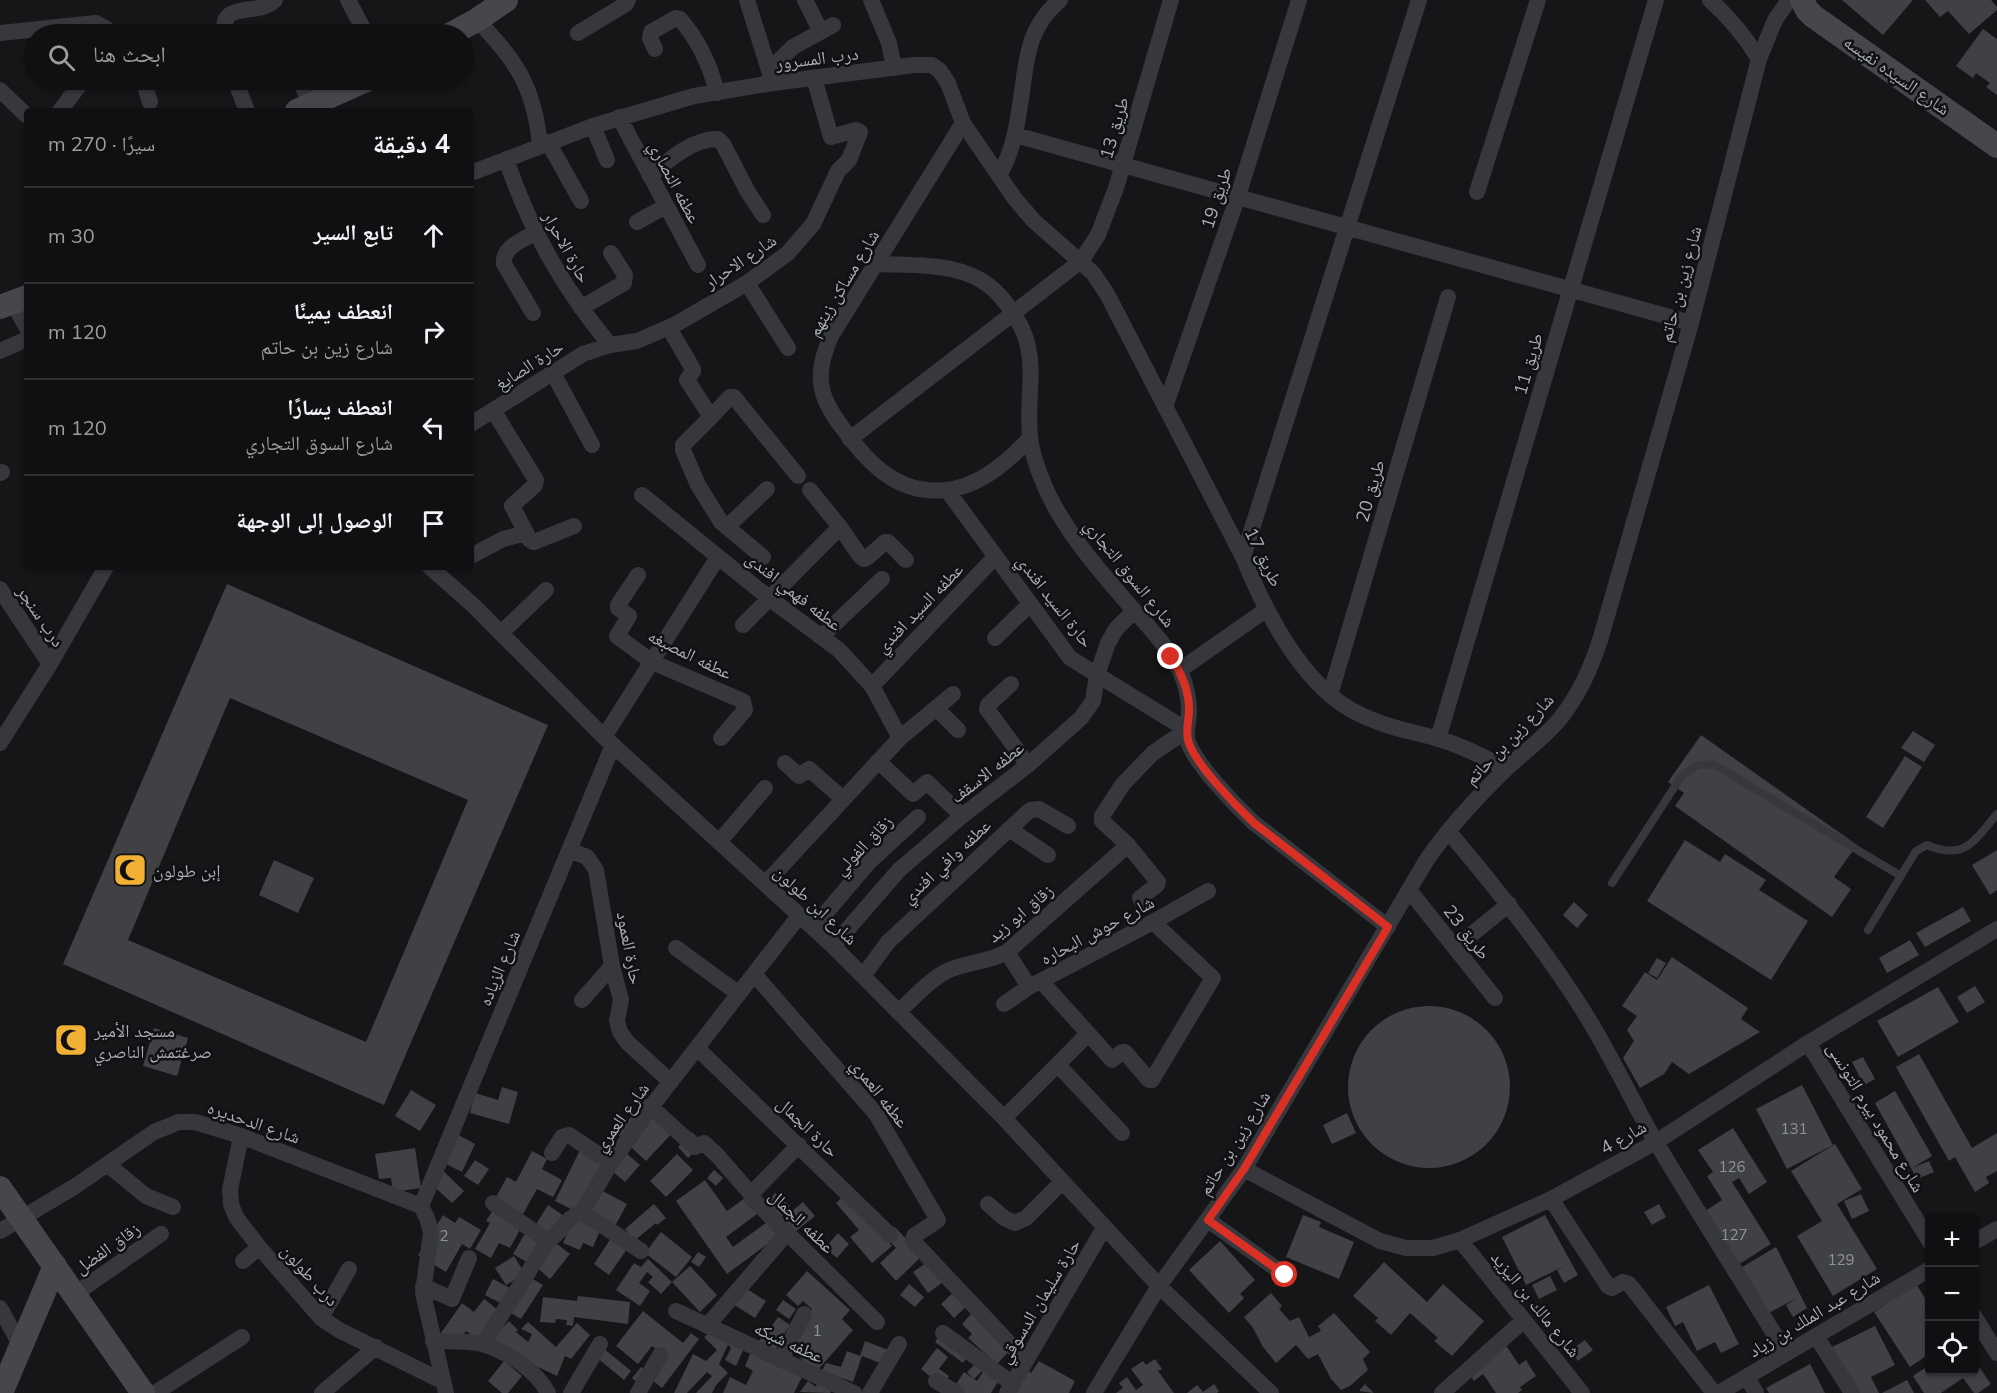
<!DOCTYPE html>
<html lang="ar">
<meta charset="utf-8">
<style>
body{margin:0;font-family:Mulish,"Noto Naskh Arabic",sans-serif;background:#1e1e20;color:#f1f3f6;direction:rtl}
.controls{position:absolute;right:18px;bottom:18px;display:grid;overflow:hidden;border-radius:6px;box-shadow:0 2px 4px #0004}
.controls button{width:54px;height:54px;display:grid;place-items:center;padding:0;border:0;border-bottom:2px solid #303032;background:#101012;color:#f1f3f6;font:30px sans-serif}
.stop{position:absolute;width:18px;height:18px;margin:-14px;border:4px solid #d93025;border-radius:50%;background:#fff}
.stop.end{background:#d93025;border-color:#fff;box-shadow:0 2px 6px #0008}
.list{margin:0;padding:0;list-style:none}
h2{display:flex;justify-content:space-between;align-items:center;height:78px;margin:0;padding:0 24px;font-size:26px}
h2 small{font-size:20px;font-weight:400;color:#9c9d9f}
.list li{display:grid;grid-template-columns:39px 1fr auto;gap:18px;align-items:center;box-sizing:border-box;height:96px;padding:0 24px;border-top:2px solid #303032}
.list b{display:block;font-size:22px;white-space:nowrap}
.list p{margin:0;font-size:20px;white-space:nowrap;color:#9c9d9f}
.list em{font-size:20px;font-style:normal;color:#9c9d9f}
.icon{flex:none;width:33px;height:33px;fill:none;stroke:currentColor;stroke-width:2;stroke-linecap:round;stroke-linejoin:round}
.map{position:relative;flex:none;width:1997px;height:1393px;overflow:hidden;direction:ltr}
.search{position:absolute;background:#101012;box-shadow:0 2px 4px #0004;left:24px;top:24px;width:450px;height:66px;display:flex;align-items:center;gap:15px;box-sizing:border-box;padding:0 21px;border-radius:33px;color:#9c9d9f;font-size:22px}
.panel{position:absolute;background:#101012;box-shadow:0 2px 4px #0004;left:24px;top:108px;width:450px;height:462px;border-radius:6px;direction:rtl}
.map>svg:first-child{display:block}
.building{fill:#404145;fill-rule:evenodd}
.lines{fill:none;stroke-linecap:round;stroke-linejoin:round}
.lane{stroke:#37383d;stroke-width:8}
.street{stroke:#37383d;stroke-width:16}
.secondary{stroke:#45474d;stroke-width:24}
.route{stroke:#d93025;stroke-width:8}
.labels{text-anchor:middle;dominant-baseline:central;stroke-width:5;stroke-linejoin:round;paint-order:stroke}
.number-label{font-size:15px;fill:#8e929b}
.street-label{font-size:18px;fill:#a8adb8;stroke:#111113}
.poi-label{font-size:18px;fill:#a8adb8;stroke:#111113;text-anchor:start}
</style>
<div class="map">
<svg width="1997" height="1393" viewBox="0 0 1997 1393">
<rect width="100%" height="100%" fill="#161618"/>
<!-- building -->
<path class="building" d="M1842 0H1913L1883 35Z
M1925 0H1991L1997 7V10L1969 34 1948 11 1940 17Z
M1983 29 1997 39V95L1986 87 1990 83 1976 73 1973 78 1956 66Z
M227 584 548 725 384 1105 63 964ZM230 698 468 800 366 1042 128 940Z
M1913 731 1935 745 1924 762 1901 748Z
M1701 735 1857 845 1834 877 1851 889 1832 917 1675 806 1684 793 1668 782Z
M1905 756 1922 767 1883 828 1866 817Z
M1685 840 1720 862 1725 854 1766 880 1759 890 1808 921 1771 980 1647 901Z
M1997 850V890L1990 895 1972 865Z
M274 860 314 878 298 913 259 895Z
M1574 902 1588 915 1577 928 1563 915Z
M1963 907 1971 921 1925 947 1916 933Z
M1910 940 1919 955 1887 973 1879 958Z
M1672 957 1748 1008 1741 1019 1760 1032 1689 1074 1672 1062 1664 1074 1640 1088 1623 1058 1634 1041 1627 1030 1637 1016 1622 1006 1645 972 1657 980Z
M1657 958 1666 963 1657 978 1648 973Z
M1975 986 1985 1002 1967 1013 1957 997Z
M1938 987 1959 1022 1898 1057 1877 1021Z
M1348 1087a81 81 0 1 1 162 0a81 81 0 1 1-162 0Z
M154 1028 188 1038 177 1076 143 1066Z
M1919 1054 1972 1148 1997 1133V1171L1986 1177 1989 1183 1975 1192 1955 1157 1949 1161 1896 1067Z
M1863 1057 1875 1079 1864 1085 1852 1062Z
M1802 1085 1833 1145 1787 1169 1756 1109Z
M502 1087 518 1092 509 1124 470 1113 475 1093 498 1100Z
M411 1090 436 1105 420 1131 395 1116Z
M1895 1091 1932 1156 1912 1168 1929 1161 1934 1172 1917 1179 1875 1103Z
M646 1099 677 1128 646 1161 617 1134Z
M1347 1113 1356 1133 1332 1144 1323 1125Z
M1733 1128 1767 1182 1749 1194 1739 1178 1732 1182 1771 1244 1730 1270 1696 1217 1722 1200 1707 1176 1713 1172 1698 1150Z
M453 1132 475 1144 462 1172 438 1160Z
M692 1132 703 1143 688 1158 678 1147Z
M611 1140 640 1165 625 1182 612 1171 601 1153Z
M1835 1144 1862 1189 1837 1204 1877 1269 1833 1296 1797 1236 1822 1221 1791 1171Z
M415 1148 421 1188 393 1192 391 1178 379 1179 375 1154Z
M580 1150 603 1162 577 1212 555 1201Z
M532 1151 547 1159 542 1169 562 1180 553 1197 537 1189 523 1214 495 1199 507 1177 516 1182Z
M677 1154 693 1170 666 1197 650 1181Z
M475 1160 489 1169 478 1185 464 1176Z
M438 1166 464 1191 452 1203 426 1179Z
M714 1170 723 1178 716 1186 707 1178Z
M705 1180 727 1211 745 1198 757 1214 726 1237 733 1247 767 1222 778 1236 727 1274 676 1201Z
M853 1188 858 1205 892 1246 872 1263 850 1237 859 1230 836 1203Z
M599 1189 627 1204 615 1226 587 1211Z
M775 1193 790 1206 781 1217 766 1203Z
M1861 1194 1869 1211 1852 1219 1844 1201Z
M803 1202 815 1216 791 1235 780 1221Z
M654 1204 666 1218 657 1225 656 1223 634 1241 625 1229Z
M1659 1204 1666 1217 1652 1225 1644 1212Z
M548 1205 564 1216 551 1237 535 1226Z
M493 1210 522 1226 510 1248 499 1243 491 1258 475 1249 490 1223 486 1221Z
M443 1215 455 1223 459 1217 481 1230 470 1249 462 1244 446 1272 418 1255Z
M575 1215 602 1226 593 1247 583 1243 580 1250 563 1243Z
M1303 1215 1321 1222 1319 1227 1354 1242 1339 1279 1286 1257Z
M1545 1215 1578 1275 1564 1283 1557 1270 1566 1265 1526 1285 1502 1237Z
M895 1227 922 1256 896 1281 880 1263 896 1248 885 1236Z
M527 1230 544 1241 530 1264 513 1254Z
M661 1232 692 1257 676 1277 645 1253Z
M838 1233 849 1244 837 1258 825 1248Z
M611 1238 627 1249 609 1275 594 1264Z
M553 1241 570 1254 550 1279 534 1265Z
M1220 1241 1255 1280 1240 1294 1244 1298 1229 1313 1189 1270Z
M1776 1247 1807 1308 1793 1317 1786 1305 1797 1298 1757 1319 1732 1273Z
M698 1252 706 1257 699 1267 691 1262Z
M514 1256 525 1274 506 1285 495 1268Z
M936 1256 950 1277 928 1293 913 1272Z
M648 1259 672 1282 690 1266 717 1295 700 1312 672 1282 661 1294 648 1282 653 1277 647 1272 639 1283 650 1291 640 1306 616 1290 634 1263 641 1267Z
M1384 1262 1427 1302 1443 1284 1484 1321 1452 1356 1434 1341 1438 1338 1410 1313 1391 1335 1375 1321 1378 1318 1353 1296Z
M807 1271 850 1310 842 1319 853 1330 816 1372 782 1342 812 1309 803 1301 798 1306 786 1295Z
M1550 1276 1557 1290 1539 1299 1532 1285Z
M531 1278 543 1285 521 1319 508 1311Z
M493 1279 514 1290 506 1306 485 1295Z
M736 1282 766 1301 755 1318 725 1299Z
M909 1284 924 1297 915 1307 900 1295Z
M1916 1284 1929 1304V1354L1910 1367 1874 1312Z
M1709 1285 1739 1344 1721 1353 1715 1342 1697 1351 1683 1322 1675 1326 1666 1307Z
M956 1290 969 1304 954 1318 941 1304Z
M1271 1293 1282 1306 1279 1309 1290 1321 1299 1317 1309 1337 1321 1331 1318 1326 1334 1313 1370 1352 1363 1359 1368 1370 1350 1386 1341 1390 1331 1379 1318 1354 1308 1359 1296 1345 1276 1363 1263 1347 1253 1328 1244 1317Z
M578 1296 630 1302 628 1324 574 1317 573 1326 566 1325 567 1320 556 1319 555 1323 540 1322 543 1297 577 1301Z
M484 1299 502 1313 480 1341 466 1331 457 1344 441 1333 462 1303 474 1312Z
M783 1300 796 1309 789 1319 776 1310Z
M643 1311 683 1343 691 1333 699 1339 662 1388 651 1379 644 1388 632 1378 641 1367 652 1375 666 1357 652 1346 638 1364 616 1346Z
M972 1313 1011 1349 997 1364 968 1338 972 1334 962 1324Z
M778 1317 790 1325 779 1341 767 1333Z
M509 1321 518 1330 516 1332 528 1342 532 1334 521 1329 528 1322 556 1347 577 1323 590 1335 571 1359 565 1356 557 1376 492 1345 497 1334Z
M1875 1326 1895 1365 1871 1377 1879 1393H1852L1830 1348Z
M946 1327 974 1349 963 1363 935 1342Z
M711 1331 745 1346 736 1366 725 1360 731 1348 728 1345 719 1364 728 1373 716 1385 712 1393H696L712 1376 707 1372 687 1393H674L693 1354 706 1361 717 1350 704 1337Z
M1499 1335 1519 1365 1526 1360 1536 1376 1520 1387 1522 1390 1518 1393H1496L1483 1374 1474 1381 1464 1365Z
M761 1337 778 1345 773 1355 757 1347Z
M1585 1340 1593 1350 1578 1361 1571 1350Z
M865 1341 888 1350 883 1364 862 1356 853 1382 822 1371 826 1363 841 1367 847 1351 860 1356Z
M603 1348 631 1371 624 1380 596 1357Z
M937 1348 948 1357 939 1369 949 1376 942 1386 921 1369Z
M751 1352 802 1377 794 1393H723L730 1377 746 1385 753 1371 745 1366Z
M980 1359 987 1366 974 1379 967 1372Z
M1155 1359 1162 1369 1158 1371 1174 1393H1116L1123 1388 1119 1383 1127 1377 1136 1390 1143 1385 1131 1369 1143 1361 1146 1365Z
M1974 1360 1991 1384 1978 1393H1974L1963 1378 1941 1393H1924L1913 1376 1929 1365V1371H1974Z
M504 1361 522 1376 508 1393H502L488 1381Z
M1039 1361 1075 1381 1069 1393H1010L1023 1368 1031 1373Z
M1810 1364 1825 1393H1769L1766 1388Z
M986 1367 1001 1377 991 1393H962L954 1387 964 1372 977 1381Z
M818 1380 835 1385 830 1393 800 1392 808 1381 816 1387Z
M1907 1380 1914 1393H1882Z
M1214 1384 1219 1391 1217 1393H1187L1197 1385 1203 1392Z
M1365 1384 1374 1393 1359 1391Z"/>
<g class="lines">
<!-- lane -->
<path class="lane" d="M1612 883 1681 777C1693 766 1699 763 1715 765L1901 876
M1868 930 1916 851 1927 845C1965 861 1974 841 1997 814"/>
<!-- street -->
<path class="street" d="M348 0 366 34
M747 0 773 83
M805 0 820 30
M871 0 889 43 894 68
M1710 0C1730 18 1745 36 1759 59
M477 20C517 61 534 87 540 145
M0 33 96 23 107 29 110 34
M578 33 626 4 628 0
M225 34C218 0 258 17 275 0
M655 49 650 38 651 32 676 18 680 19C699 41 710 64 717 93
M770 69 793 47 833 25
M143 80 150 102
M235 80 247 111
M300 80 311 105
M0 90 27 116
M60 111 83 80
M619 117 698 265
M963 123 831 336C824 353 818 370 822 389 825 404 835 418 844 430 869 464 898 495 946 490 979 487 1009 461 1030 438
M593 126 607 160
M1015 135 1691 323
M548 142 581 201
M506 159C530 230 563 288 610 345
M471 173 593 126 694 96 773 83 914 65H932L940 71 948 83 963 123 1015 199 1034 221 1093 273 1107 294 1243 557C1262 604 1291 661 1330 695 1344 707 1361 716 1378 722 1398 730 1419 733 1439 739 1463 746 1484 757 1506 769
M1000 174C1011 154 1016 134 1019 111 1027 68 1023 31 1060 0
M650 176C667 161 693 138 718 139L723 144 748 192 763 215
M1477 192 1538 0
M637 222 666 206
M877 264C919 266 970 261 1000 296 1046 348 1025 379 1030 437 1031 450 1036 464 1041 477 1059 525 1097 568 1131 607 1149 627 1168 647 1180 671 1186 684 1189 697 1189 711 1189 720 1186 729 1187 738 1191 760 1236 806 1254 823L1388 927
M747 283 788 348
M13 303 27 328
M581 308 624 283 625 275 611 253
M533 313 504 264C502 247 523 240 535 233
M669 328 693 369V371L687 380 711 417 683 445V450L698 485 721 522 763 557
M0 351 27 339
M553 373 592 445
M1165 407 1238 196 1299 0
M493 410 536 480 535 485 512 506 530 540 534 542 574 526
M711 417 730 397H734L798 476
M471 424 583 354 610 345 637 341 676 324 747 283 788 253 813 224 838 171 849 160 860 132 856 130 831 137 814 78
M850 439 1081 261 1098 235 1116 188 1171 0
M0 473 2 472
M810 490 840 527 860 556 864 559 868 557 885 542H888L906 560
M947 490 1070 658 1187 730 1153 753 1123 784 1102 816V821L1128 845 1158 882 1157 885 1140 898 1144 906
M642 495 769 598 839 650 872 686 900 738
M727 527 767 489
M471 556 503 539 526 533
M1243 557 1419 0
M430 567 474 606 604 737 833 946 1004 1118 1159 1286 1271 1393
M638 575 618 605V608L629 616 617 636 652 662 743 701 745 710 721 738
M0 589 50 664
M743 625 840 527
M501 633 546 590
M821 637 882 579
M995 638 1030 604
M1180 670 1267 609
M1011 684 988 705 987 709 1028 765
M872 686 995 557
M1330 695 1448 297
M936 708 958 730
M604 737 718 557
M1438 739 1656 0
M0 743 50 664 106 567
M878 761 913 794 927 782 962 816
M785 763 799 776 809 769 842 798
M1009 829 1048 855
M1448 831C1499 891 1548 953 1589 1020 1614 1061 1633 1103 1657 1144 1699 1214 1743 1283 1786 1353
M719 842 765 788
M569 850 587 857 596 870 612 966 621 1000 617 1021 620 1032 628 1043 671 1082
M765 884 900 738 953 694
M1409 890 1495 998
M813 928 869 862 918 817
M833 946 899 870 962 816 1028 765 1081 718 1093 701 1097 675 1108 643 1116 629 1134 611
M676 948 739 994
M1455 948 1509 904
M1007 952 1029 987
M754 974 876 1114 938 1220 914 1236 913 1241 1026 1361
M863 976 888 942 1030 810 1039 809 1068 826
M1041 981 1112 1060 1122 1052H1125L1149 1080H1152L1213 978 1153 922
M582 1000 612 966
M1004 1004 1029 987 1153 922 1208 891
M898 1012C914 998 930 979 949 970 968 962 989 962 1007 952L1128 845
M1808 1043 1930 1242
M697 1048 890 1235
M1058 1065 1122 1133
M651 1107 695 1147 704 1143 717 1155 751 1194
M1004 1118 1088 1034
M241 1136 230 1190 231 1204 236 1217 259 1247 321 1318 339 1330 442 1381
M799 1145 751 1194V1197L877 1322
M552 1153 562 1137 569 1135 611 1163
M107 1164 146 1196 173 1207
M1244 1169 1380 1241 1406 1248H1433L1460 1240 1551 1199 1656 1142 1808 1043 1997 929
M1551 1199 1608 1286 1612 1288 1623 1282 1629 1284 1714 1393
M493 1203 548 1241
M988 1204 1004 1218 1015 1223 1026 1218 1062 1182
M421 1206 613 745
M421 1206 427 1218 431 1232 423 1293 446 1393
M582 1212 641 1251
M1208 1220 1285 1275
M0 1231 74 1187 154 1132 179 1122H195L241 1136 421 1206
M1460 1240 1582 1393
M1974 1242 1997 1229
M243 1261 259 1247
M423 1286 452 1299 469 1258
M75 1294 161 1234
M0 1308 21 1346
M676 1311 854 1393
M1974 1316 1997 1353
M321 1318 349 1269
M707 1326 787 1233
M943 1333 1013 1384
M1816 1336 1852 1393
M433 1341C449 1342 470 1340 485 1345 509 1353 536 1370 548 1393
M483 1344 548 1241C563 1231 566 1217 582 1212L611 1163 651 1107 799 916
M781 1360 804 1314
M1747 1377 1756 1393
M936 1381 957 1393
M155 1393 242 1337
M322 1393 376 1347
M571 1393 600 1344
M638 1393 660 1355
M870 1393 899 1344
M1007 1393 1104 1228
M1094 1393 1159 1286 1244 1169 1426 861C1449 827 1477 797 1507 768 1525 751 1548 735 1563 715 1581 691 1592 666 1601 637L1691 323 1759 59 1775 20 1789 0
M1442 1393 1524 1320
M1719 1393 1930 1269"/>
<!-- secondary -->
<path class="secondary" d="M1802 0 1807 10 1813 16 1997 146
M451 34 477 20 506 0
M297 111 366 80
M0 307 27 297
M0 1188 143 1393
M1 1393 55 1266"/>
</g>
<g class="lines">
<!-- route -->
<path class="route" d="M1171 657C1182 674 1190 692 1189 713 1188 722 1186 731 1188 740 1193 762 1237 807 1254 823L1388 927 1244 1169 1208 1220 1285 1275"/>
</g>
<!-- icons -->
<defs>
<symbol id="mosque-square" viewBox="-11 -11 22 22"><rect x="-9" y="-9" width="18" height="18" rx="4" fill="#f2b134" stroke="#111113"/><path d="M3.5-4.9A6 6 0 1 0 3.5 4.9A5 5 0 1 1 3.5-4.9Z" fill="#111"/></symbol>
</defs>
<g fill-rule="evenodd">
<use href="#mosque-square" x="111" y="851" width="38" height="38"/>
<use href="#mosque-square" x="52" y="1021" width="38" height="38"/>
</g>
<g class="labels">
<!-- number labels -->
<g class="number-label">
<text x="1794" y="1128">131</text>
<text x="1732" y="1166">126</text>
<text x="1734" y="1234">127</text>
<text x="444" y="1235">2</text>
<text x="1841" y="1259">129</text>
<text x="817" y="1330">1</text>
</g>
<!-- street labels -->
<g class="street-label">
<text transform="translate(817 58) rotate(-7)">درب المسرور</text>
<text transform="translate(1897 75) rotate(35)">شارع السيده نفيسه</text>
<text transform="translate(1114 128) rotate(-74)">طريق 13</text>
<text transform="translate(675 182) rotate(62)">عطفه النصاري</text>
<text transform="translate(1216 198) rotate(-72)">طريق 19</text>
<text transform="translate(567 247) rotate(61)">حارة الاحرار</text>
<text transform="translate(740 261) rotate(-34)">شارع الاحرار</text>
<text transform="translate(843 283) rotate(-59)">شارع مساكن زينهم</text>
<text transform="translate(1680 284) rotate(-75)">شارع زين بن حاتم</text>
<text transform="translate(1528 364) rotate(-74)">طريق 11</text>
<text transform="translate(529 365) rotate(-32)">حارة الصايغ</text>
<text transform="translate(1370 491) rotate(-74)">طريق 20</text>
<text transform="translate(1264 557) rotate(64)">طريق 17</text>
<text transform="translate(1130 573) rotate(51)">شارع السوق التجاري</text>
<text transform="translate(794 591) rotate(38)">عطفه فهمي افندى</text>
<text transform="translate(1055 601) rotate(52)">حارة السيد افندي</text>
<text transform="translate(919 608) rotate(-46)">عطفه السيد افندي</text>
<text transform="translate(41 616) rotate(56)">درب سنجر</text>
<text transform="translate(690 654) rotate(26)">عطفه المصبغه</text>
<text transform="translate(1509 739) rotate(-46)">شارع زين بن حاتم</text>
<text transform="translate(987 772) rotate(-38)">عطفه الاسقف</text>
<text transform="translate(863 845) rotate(-46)">زقاق الفولي</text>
<text transform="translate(946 861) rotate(-43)">عطفه وافي افندي</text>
<text transform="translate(816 905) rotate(43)">شارع ابن طولون</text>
<text transform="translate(1020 913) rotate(-40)">زقاق ابو زيد</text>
<text transform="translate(1097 930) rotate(-28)">شارع حوش البحاره</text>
<text transform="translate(1467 932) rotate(52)">طريق 23</text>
<text transform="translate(630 948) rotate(79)">حارة العمود</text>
<text transform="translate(499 968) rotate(-67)">شارع الزياده</text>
<text transform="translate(880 1093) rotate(52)">عطفه العمري</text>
<text transform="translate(621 1117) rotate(-54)">شارع العمري</text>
<text transform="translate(1876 1117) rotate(59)">شارع محمود بيرم التونسى</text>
<text transform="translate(254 1122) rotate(19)">شارع الدحديره</text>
<text transform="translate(808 1127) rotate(44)">حارة الجمال</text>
<text transform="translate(1623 1137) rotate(-29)">شارع 4</text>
<text transform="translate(1234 1143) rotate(-58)">شارع زين بن حاتم</text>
<text transform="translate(802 1221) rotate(44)">عطفه الجمال</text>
<text transform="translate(107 1248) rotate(-35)">زقاق الفضل</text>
<text transform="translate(310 1275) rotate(48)">درب طولون</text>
<text transform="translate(1039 1301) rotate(-59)">حارة سليمان الدسوقي</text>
<text transform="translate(1536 1304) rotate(51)">شارع مالك بن اليزيد</text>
<text transform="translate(1814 1314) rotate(-31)">شارع عبد الملك بن زياد</text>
<text transform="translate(789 1342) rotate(25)">عطفه شبكه</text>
</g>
<!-- poi labels -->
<g class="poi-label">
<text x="153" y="870">إبن طولون</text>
<text x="94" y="1030">مسجد الأمير<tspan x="94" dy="21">صرغتمش الناصري</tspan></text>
</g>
</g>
</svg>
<div class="controls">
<button>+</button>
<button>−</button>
<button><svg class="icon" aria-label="locate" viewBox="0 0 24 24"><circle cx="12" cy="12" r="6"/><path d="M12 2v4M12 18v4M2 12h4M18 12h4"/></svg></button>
</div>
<div class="stop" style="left:1285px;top:1275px"></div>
<div class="stop end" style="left:1171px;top:657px"></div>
<div class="search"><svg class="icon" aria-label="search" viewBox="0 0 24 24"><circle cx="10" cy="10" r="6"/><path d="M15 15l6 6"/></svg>ابحث هنا</div>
<section class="panel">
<h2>4 دقيقة<small>سيرًا · 270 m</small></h2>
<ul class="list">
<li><svg class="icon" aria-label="ahead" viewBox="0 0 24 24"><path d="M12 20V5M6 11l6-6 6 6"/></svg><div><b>تابع السير</b></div><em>30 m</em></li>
<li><svg class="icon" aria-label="right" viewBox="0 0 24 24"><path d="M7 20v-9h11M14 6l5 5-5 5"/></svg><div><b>انعطف يمينًا</b><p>شارع زين بن حاتم</p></div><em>120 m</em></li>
<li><svg class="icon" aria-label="left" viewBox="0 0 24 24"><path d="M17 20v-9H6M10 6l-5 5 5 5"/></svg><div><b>انعطف يسارًا</b><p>شارع السوق التجاري</p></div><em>120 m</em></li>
<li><svg class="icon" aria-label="arrive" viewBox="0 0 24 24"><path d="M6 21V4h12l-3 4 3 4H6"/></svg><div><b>الوصول إلى الوجهة</b></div></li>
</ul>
</section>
</div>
